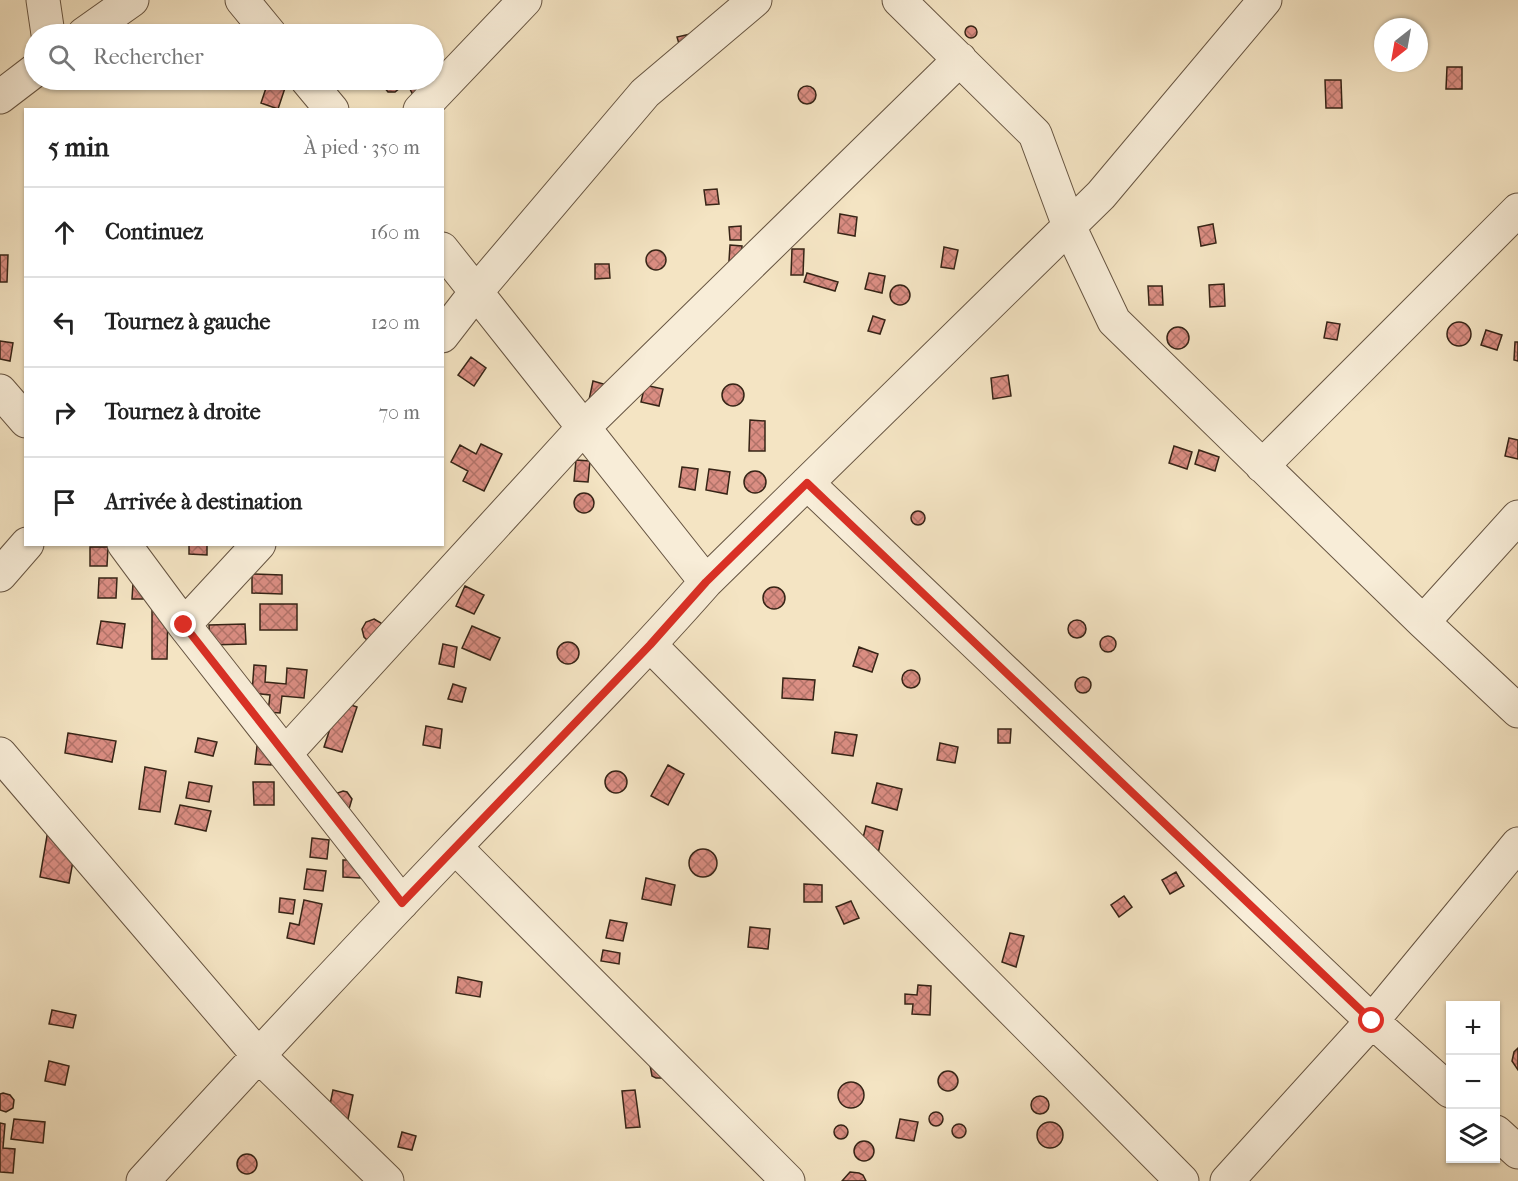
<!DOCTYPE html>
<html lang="fr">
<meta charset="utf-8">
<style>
body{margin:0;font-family:"IM FELL French Canon",serif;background:#f2f2f2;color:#222}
.controls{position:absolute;right:18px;bottom:18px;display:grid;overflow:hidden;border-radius:0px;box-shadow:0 2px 4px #0004}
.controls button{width:54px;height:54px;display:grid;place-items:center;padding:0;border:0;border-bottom:2px solid #e0e0e0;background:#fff;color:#222;font:30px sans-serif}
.compass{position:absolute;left:1374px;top:18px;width:54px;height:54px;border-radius:50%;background:#fff;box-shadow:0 2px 4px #0004;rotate:211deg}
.stop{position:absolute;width:18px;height:18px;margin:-14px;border:4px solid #d93025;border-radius:50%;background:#fff}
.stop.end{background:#d93025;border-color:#fff;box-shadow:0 2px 6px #0008}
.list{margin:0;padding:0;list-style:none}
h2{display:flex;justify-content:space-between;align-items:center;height:78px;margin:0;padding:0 24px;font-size:26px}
h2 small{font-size:20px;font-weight:400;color:#767676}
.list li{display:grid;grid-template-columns:39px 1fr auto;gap:18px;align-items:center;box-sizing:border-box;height:90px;padding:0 24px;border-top:2px solid #e0e0e0}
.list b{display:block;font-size:22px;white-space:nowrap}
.list em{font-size:20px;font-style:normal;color:#767676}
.icon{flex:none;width:33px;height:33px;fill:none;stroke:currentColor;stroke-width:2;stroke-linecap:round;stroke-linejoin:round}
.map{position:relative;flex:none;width:1518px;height:1181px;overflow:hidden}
.search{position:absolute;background:#fff;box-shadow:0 2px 4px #0004;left:24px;top:24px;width:420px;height:66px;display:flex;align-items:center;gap:15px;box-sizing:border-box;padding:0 21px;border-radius:33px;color:#767676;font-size:22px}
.panel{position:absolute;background:#fff;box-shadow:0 2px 4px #0004;left:24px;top:108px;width:420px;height:438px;border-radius:0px}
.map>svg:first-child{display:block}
.building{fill:url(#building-cross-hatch);stroke:#362416;stroke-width:1.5}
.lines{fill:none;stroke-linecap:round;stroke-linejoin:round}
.minor-casing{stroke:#665441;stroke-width:35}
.minor{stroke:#f8edd8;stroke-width:33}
.route{stroke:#d93025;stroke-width:8}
</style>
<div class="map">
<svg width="1518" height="1181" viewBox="0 0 1518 1181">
<defs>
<pattern id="building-cross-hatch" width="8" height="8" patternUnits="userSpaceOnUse" patternTransform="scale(1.5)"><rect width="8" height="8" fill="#da8d82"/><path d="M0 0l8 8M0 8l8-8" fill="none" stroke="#b27369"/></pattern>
</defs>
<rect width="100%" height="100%" fill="#f4e4c3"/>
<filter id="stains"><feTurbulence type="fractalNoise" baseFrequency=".00333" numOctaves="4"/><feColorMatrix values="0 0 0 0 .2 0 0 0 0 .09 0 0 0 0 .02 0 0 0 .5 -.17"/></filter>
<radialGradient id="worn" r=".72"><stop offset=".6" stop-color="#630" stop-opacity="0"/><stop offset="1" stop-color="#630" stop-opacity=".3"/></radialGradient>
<!-- building -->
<path class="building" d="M965 32a6 6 0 1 1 12 0a6 6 0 1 1-12 0Z
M315 27 331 33V34H312Z
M690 34 682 54 677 37Z
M1447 67H1462V89H1446Z
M385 80H399L400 88 395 92H388L384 87Z
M1325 80H1341L1342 108H1326Z
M416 81 426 84 413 95 410 89Z
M268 82 285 88 278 109 261 103Z
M798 95a9 9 0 1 1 18 0a9 9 0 1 1-18 0Z
M717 189 719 204 706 205 704 190Z
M840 214 857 217 855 236 838 233Z
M1213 224 1216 243 1201 246 1198 227Z
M741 226V240H730L729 227Z
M730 245 742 246 741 262 729 261Z
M944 247 958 250 954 269 941 267Z
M792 249H804L803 275H791Z
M646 260a10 10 0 1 1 20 0a10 10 0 1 1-20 0Z
M0 255H8L7 282H0Z
M595 264H609L610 278 595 279Z
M807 273 838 282 835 291 804 282Z
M869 273 885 276 882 293 865 289Z
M1224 284 1225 306 1210 307 1209 285Z
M890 295a10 10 0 1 1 20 0a10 10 0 1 1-20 0Z
M1148 286H1162L1163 305H1149Z
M873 316 885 320 880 334 868 331Z
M1327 322 1340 324 1337 340 1324 338Z
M1447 334a12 12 0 1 1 24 0a12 12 0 1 1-24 0Z
M1167 338a11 11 0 1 1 22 0a11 11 0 1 1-22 0Z
M1486 330 1502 335 1497 350 1481 345Z
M0 341 13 343 10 361 0 359Z
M1515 342H1518V361L1514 360Z
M471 357 486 368 474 386 458 375Z
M1008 375 1011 396 993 399 991 378Z
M593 381 607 385 589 400Z
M722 395a11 11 0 1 1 22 0a11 11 0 1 1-22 0Z
M645 385 663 389 659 406 641 402Z
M750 420 765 421V451H749Z
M1509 438 1518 440V459L1505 456Z
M481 444 502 454 484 491 463 481 468 471 451 462 460 445 476 454Z
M1174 446 1192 452 1187 469 1169 463Z
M1199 450 1219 457 1215 471 1195 464Z
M576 460 590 461 588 482 574 481Z
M682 467 698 469 695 490 679 487Z
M709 469 730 472 727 494 706 490Z
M744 482a11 11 0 1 1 22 0a11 11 0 1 1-22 0Z
M574 503a10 10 0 1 1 20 0a10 10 0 1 1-20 0Z
M911 518a7 7 0 1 1 14 0a7 7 0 1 1-14 0Z
M189 544H207V555L189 554Z
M90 547H108L107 566H90Z
M252 574 282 575V594L252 593Z
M99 578H117L116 598H98Z
M133 583 144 599H132Z
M465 586 484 595 474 614 456 606Z
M763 598a11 11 0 1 1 22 0a11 11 0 1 1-22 0Z
M260 604H297V630H260Z
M152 607H168L167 659H152Z
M374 619 381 623 383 627 367 640 364 637 362 629 366 622Z
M1068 629a9 9 0 1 1 18 0a9 9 0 1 1-18 0Z
M101 621 125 624 122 648 97 644Z
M245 624 246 644 210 645 209 625Z
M472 626 500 638 490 660 462 648Z
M1100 644a8 8 0 1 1 16 0a8 8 0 1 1-16 0Z
M557 653a11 11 0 1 1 22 0a11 11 0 1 1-22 0Z
M443 644 457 647 454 667 439 664Z
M859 647 878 654 872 672 853 666Z
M254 665 266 666 265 682 286 684 287 668 307 670 304 698 282 696 280 713 268 712 270 695 252 693Z
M902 679a9 9 0 1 1 18 0a9 9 0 1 1-18 0Z
M1075 685a8 8 0 1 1 16 0a8 8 0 1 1-16 0Z
M783 678 815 680 813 700 782 698Z
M453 684 466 688 462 702 448 699Z
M339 701 357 707 342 752 324 747Z
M426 726 442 729 440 748 423 745Z
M998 729H1011L1010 743H998Z
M835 732 857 735 853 756 832 753Z
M68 733 116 741 112 762 65 753Z
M198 738 217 742 213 756 195 752Z
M940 743 958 747 955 763 937 760Z
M257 746 272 747 271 765 255 764Z
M668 765 684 774 668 805 651 796Z
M145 767 166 771 160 812 139 809Z
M605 782a11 11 0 1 1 22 0a11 11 0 1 1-22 0Z
M189 782 212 786 209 802 186 798Z
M253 782H274V805H254Z
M877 783 902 789 897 810 872 803Z
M343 791 347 792 352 799 349 809 335 794Z
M180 805 211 811 206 831 175 824Z
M50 818 80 823 69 883 40 877Z
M866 826 883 831 877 858 859 854Z
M312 838 329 840 327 859 310 857Z
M689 863a14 14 0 1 1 28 0a14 14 0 1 1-28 0Z
M343 860H360V878L343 877Z
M307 869 326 871 323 891 304 889Z
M1176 872 1184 886 1170 894 1162 880Z
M646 878 675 885 671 905 642 899Z
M804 884 822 885V902H804Z
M1124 896 1132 907 1119 917 1111 905Z
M280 898 295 900 293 914 279 912Z
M304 900 322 904 314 944 287 938 290 923 299 925Z
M851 901 859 918 844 924 836 907Z
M610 920 627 923 623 941 606 938Z
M750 927 770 929 768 949 748 947Z
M1010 933 1024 936 1016 967 1002 962Z
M603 950 620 953 619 964 601 961Z
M458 977 482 982 480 997 456 993Z
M918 985 931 986 930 1015 912 1014 913 1004H905V994L917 995Z
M52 1010 76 1015 73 1028 49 1024Z
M1518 1048V1070L1512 1061 1514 1052Z
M49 1061 69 1066 65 1085 45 1081Z
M650 1065 664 1078H656L652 1076Z
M938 1081a10 10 0 1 1 20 0a10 10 0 1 1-20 0Z
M838 1095a13 13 0 1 1 26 0a13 13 0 1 1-26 0Z
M333 1090 353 1095 347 1124 327 1119Z
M635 1090 640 1127 626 1128 622 1091Z
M3 1093 10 1095 14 1100 13 1108 6 1112 0 1110V1094Z
M1031 1105a9 9 0 1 1 18 0a9 9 0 1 1-18 0Z
M929 1119a7 7 0 1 1 14 0a7 7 0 1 1-14 0Z
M14 1119 45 1122 43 1143 11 1139Z
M900 1119 918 1122 914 1141 896 1138Z
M1037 1135a13 13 0 1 1 26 0a13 13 0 1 1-26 0Z
M0 1123 5 1124 3 1148 15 1149 13 1173 0 1172Z
M952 1131a7 7 0 1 1 14 0a7 7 0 1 1-14 0Z
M834 1132a7 7 0 1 1 14 0a7 7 0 1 1-14 0Z
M402 1132 416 1136 412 1150 398 1147Z
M854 1151a10 10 0 1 1 20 0a10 10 0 1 1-20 0Z
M237 1164a10 10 0 1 1 20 0a10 10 0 1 1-20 0Z
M850 1172 859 1173 863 1175 866 1181H842Z"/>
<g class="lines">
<defs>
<path id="minor" d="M43 0 48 34
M242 0 270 34
M899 0 1035 134 1069 226 1114 321 1423 622 1518 711
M84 34 132 0
M307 80 332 110
M0 97 34 71
M420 110 525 0
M442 249 706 582
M442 336 476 292 645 93 755 0
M0 391 26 421
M1262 466 1518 210
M807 483 1372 1021 1450 1091
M124 544 184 625 402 903
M0 575 27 544
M1423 622 1518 517
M184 625 259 544
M650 645 1182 1181
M0 754 258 1055 387 1181
M285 754 584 427 960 59
M455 847 788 1181
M1496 1132 1518 1152
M143 1181C245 1069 349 958 453 849 538 760 625 674 706 582L1101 195 1265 0
M1227 1181 1372 1021 1518 844"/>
</defs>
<!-- minor casing -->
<use href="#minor" class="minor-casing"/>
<!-- minor -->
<use href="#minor" class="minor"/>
</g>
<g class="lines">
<!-- route -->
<path class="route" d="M184 625 402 903 650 645 706 582 807 483 1372 1021"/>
</g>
<rect width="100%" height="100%" filter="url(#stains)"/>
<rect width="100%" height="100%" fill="url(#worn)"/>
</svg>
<div class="controls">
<button>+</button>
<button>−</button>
<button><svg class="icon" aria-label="layers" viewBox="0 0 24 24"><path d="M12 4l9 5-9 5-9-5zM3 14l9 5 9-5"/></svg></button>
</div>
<svg class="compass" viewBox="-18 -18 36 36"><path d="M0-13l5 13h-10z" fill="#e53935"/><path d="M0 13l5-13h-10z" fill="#767676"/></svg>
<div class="stop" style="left:1372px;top:1021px"></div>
<div class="stop end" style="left:184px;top:625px"></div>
<div class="search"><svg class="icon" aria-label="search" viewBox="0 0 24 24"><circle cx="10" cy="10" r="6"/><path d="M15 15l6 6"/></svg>Rechercher</div>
<section class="panel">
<h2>5 min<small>À pied · 350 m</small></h2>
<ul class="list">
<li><svg class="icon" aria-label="ahead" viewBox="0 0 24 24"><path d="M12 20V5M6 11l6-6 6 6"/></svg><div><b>Continuez</b></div><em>160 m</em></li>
<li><svg class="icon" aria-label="left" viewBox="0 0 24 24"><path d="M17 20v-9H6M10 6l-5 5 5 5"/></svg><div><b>Tournez à gauche</b></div><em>120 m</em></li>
<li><svg class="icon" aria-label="right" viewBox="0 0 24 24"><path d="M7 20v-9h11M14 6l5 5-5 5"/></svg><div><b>Tournez à droite</b></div><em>70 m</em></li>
<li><svg class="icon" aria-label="arrive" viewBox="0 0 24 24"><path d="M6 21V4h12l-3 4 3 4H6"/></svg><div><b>Arrivée à destination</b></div></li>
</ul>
</section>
</div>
